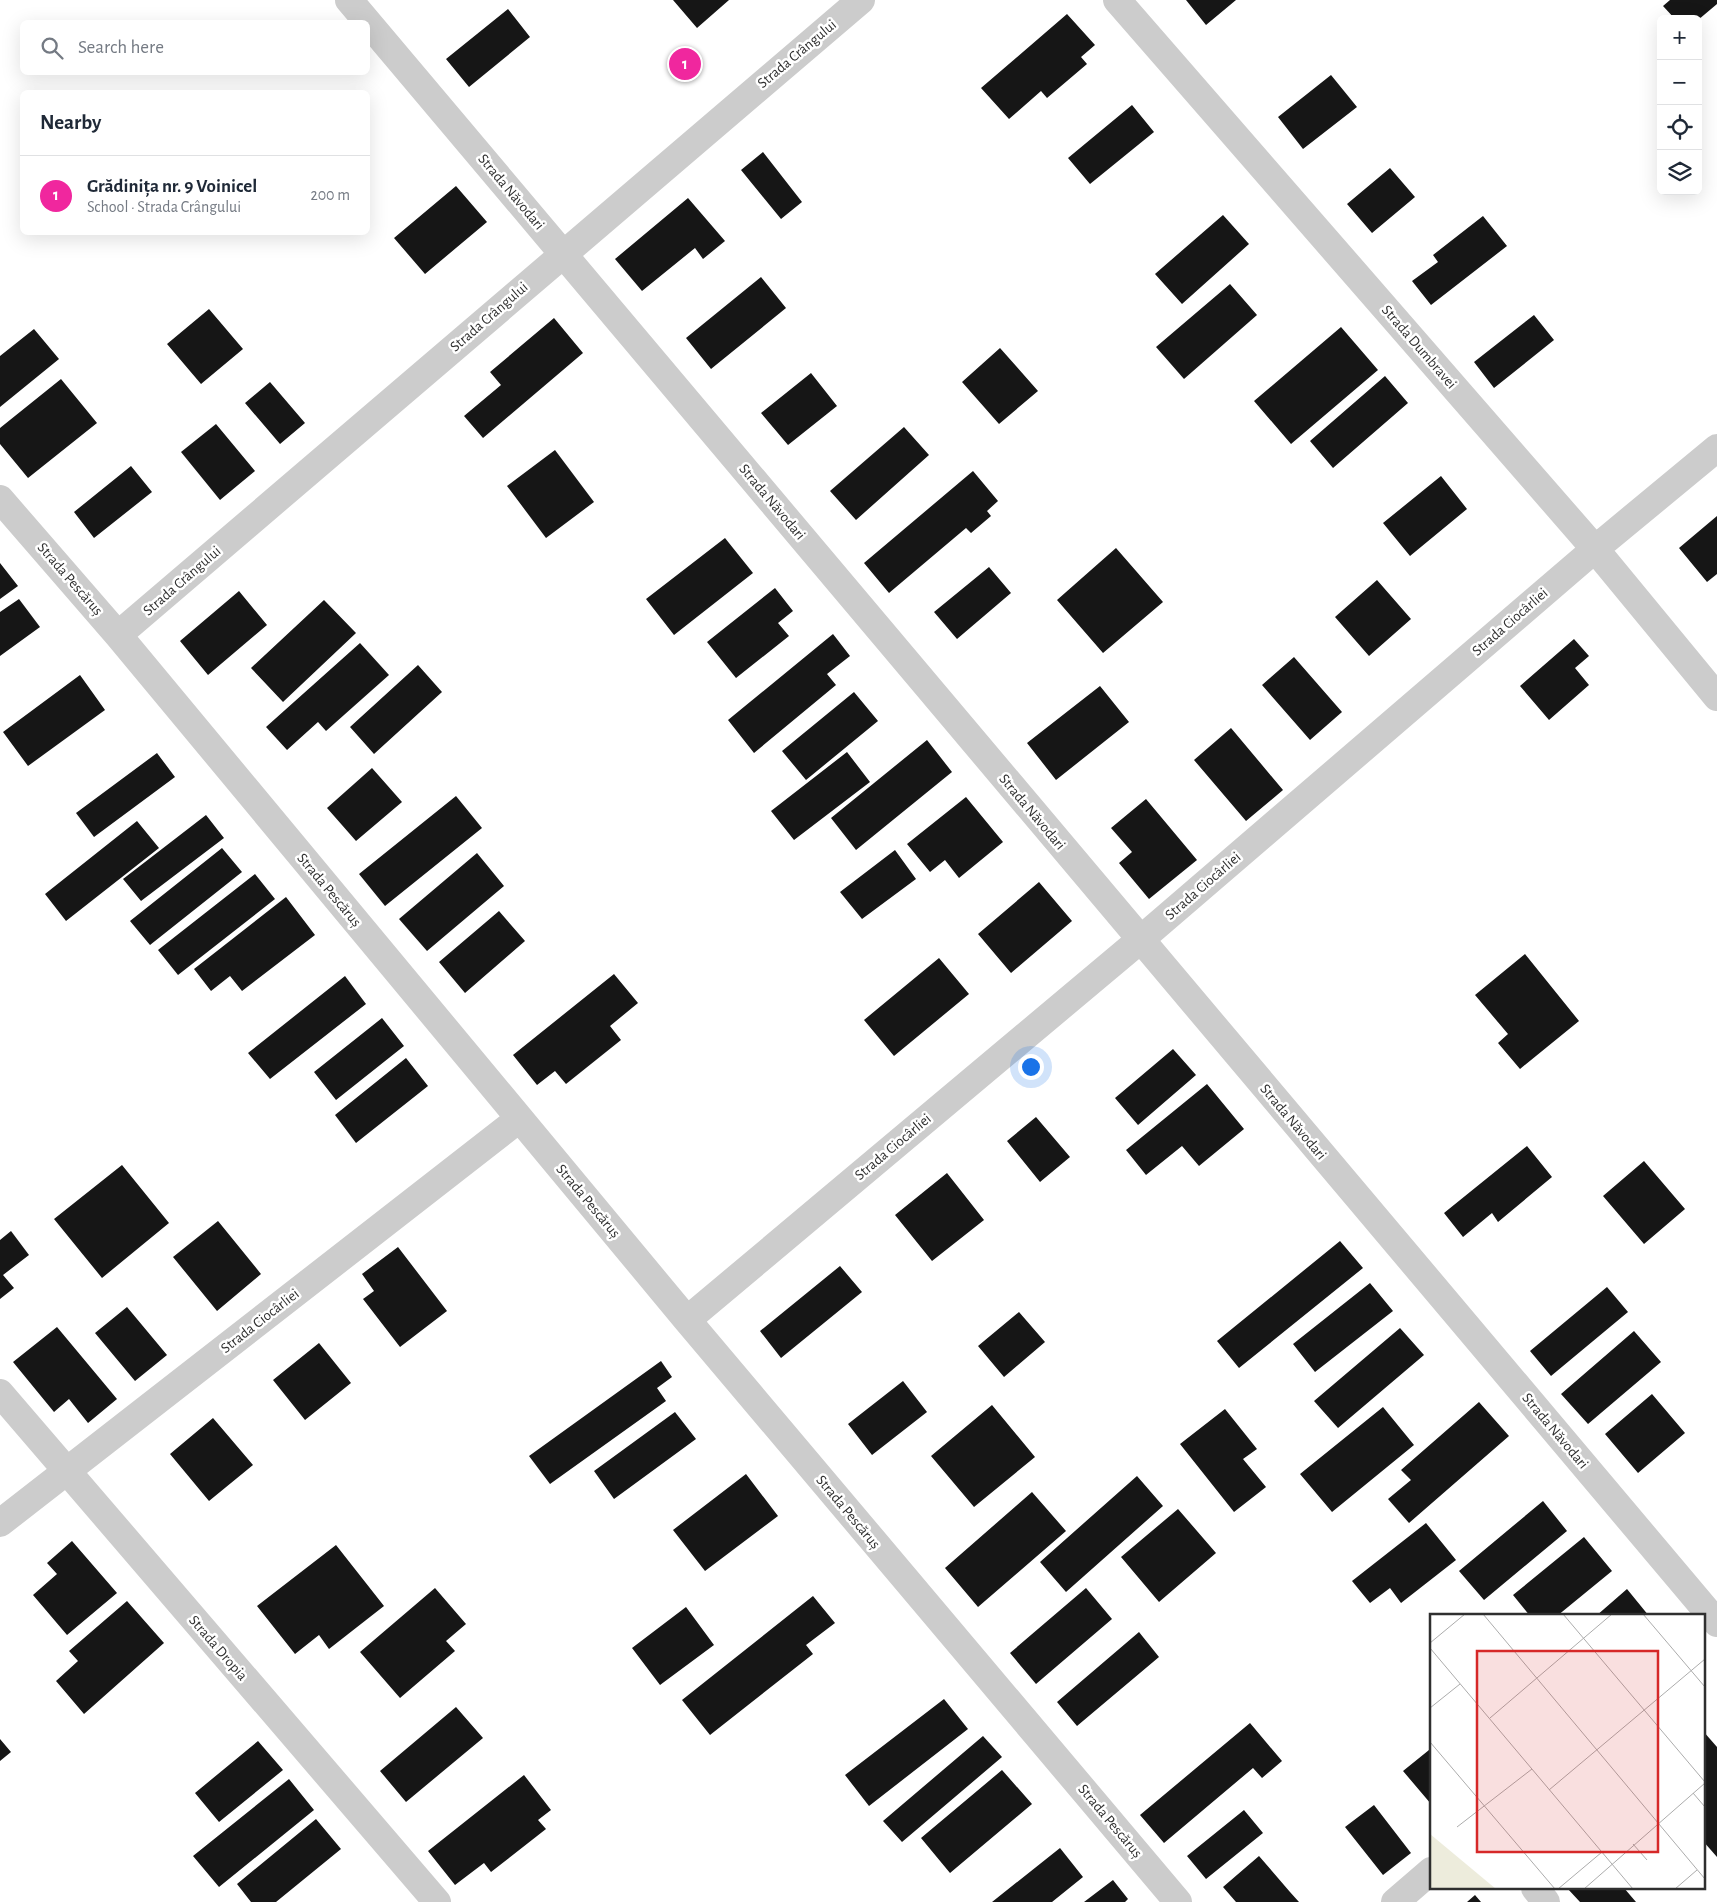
<!DOCTYPE html>
<meta charset="utf-8">
<style>
body{margin:0;font-family:"Alegreya Sans",sans-serif;background:#f2f2f3;color:#1f2937}
.controls{position:absolute;right:15px;top:15px;display:grid;overflow:hidden;border-radius:8px;box-shadow:0 5px 20px #0002}
.controls button{width:45px;height:45px;display:grid;place-items:center;padding:0;border:0;border-bottom:1px solid #e0e1e3;background:#fff;color:#1f2937;font:25px sans-serif}
.you{position:absolute;left:1030px;top:1066px;width:18px;height:18px;margin:-12px;border:4px solid #fff;border-radius:50%;background:#1a73e8;box-shadow:0 0 0 8px #1a73e833}
.badge{display:grid;place-items:center;width:32px;height:32px;border-radius:50%;background:#f0279e;color:#fff;font-size:16px;font-weight:700}
.pin{position:absolute;translate:-50% -50%;border:2px solid #fff;box-shadow:0 1px 5px #0006}
.list{margin:0;padding:0;list-style:none}
h2{display:flex;justify-content:space-between;align-items:center;height:65px;margin:0;padding:0 20px;font-size:21px}
h2 small{font-size:16px;font-weight:400;color:#747a83}
.list li{display:grid;grid-template-columns:32px 1fr auto;gap:15px;align-items:center;box-sizing:border-box;height:80px;padding:0 20px;border-top:1px solid #e0e1e3}
.list b{display:block;font-size:19px;white-space:nowrap}
.list p{margin:0;font-size:16px;white-space:nowrap;color:#747a83}
.list em{font-size:16px;font-style:normal;color:#747a83}
.icon{flex:none;width:28px;height:28px;fill:none;stroke:currentColor;stroke-width:2;stroke-linecap:round;stroke-linejoin:round}
.map{position:relative;flex:none;width:1717px;height:1902px;overflow:hidden}
.search{position:absolute;background:#fff;box-shadow:0 5px 20px #0002;left:20px;top:20px;width:350px;height:55px;display:flex;align-items:center;gap:12px;box-sizing:border-box;padding:0 18px;border-radius:8px;color:#747a83;font-size:19px}
.panel{position:absolute;background:#fff;box-shadow:0 5px 20px #0002;left:20px;top:90px;width:350px;height:145px;border-radius:8px}
.map>svg:first-child{display:block}
.building{fill:#161616}
.lines{fill:none;stroke-linecap:round;stroke-linejoin:round}
.minor{stroke:#ccc;stroke-width:28}
.labels{text-anchor:middle;dominant-baseline:central;stroke-width:5;stroke-linejoin:round;paint-order:stroke}
.street-label{font-size:15px;fill:#2f2f2f;stroke:#fff}
.inset-road{fill:none;stroke:#acacac;stroke-width:1}
.view{fill:#d62828;fill-opacity:0.15;stroke:#d62828;stroke-width:2.5}
.inset-edge{fill:none;stroke:#2f2f2f;stroke-width:2.5}
</style>
<div class="map">
<svg width="1717" height="1902" viewBox="0 0 1717 1902">
<rect width="100%" height="100%" fill="#fff"/>
<!-- building -->
<path class="building" d="M673 0H729L697 28Z
M1186 0H1236L1206 25Z
M1670 0H1717V4L1698 20 1675 19 1663 6Z
M508 9 530 37 469 87 446 59Z
M1067 14 1095 45 1081 57 1087 64 1047 98 1041 91 1009 119 981 88Z
M1331 75 1357 107 1303 149 1278 117Z
M1132 105 1154 132 1090 184 1068 158Z
M763 152 802 202 781 219 741 170Z
M1390 168 1415 197 1372 233 1347 204Z
M456 186 487 222 425 274 394 238Z
M688 198 725 241 703 259 695 248 642 291 615 259Z
M1223 215 1249 244 1182 304 1155 274Z
M1483 216 1507 246 1431 305 1412 281 1438 262 1433 255Z
M761 277 786 308 711 369 686 338Z
M1230 284 1257 315 1184 379 1156 347Z
M209 309 243 349 201 384 167 344Z
M1534 315 1554 340 1494 388 1474 362Z
M554 318 583 353 483 438 464 416 501 385 490 372Z
M1341 327 1378 370 1291 444 1254 401Z
M34 329 59 359 0 407V356Z
M1000 348 1038 391 999 424 962 382Z
M811 373 837 406 788 445 761 413Z
M1385 376 1408 403 1333 468 1310 441Z
M61 379 97 423 28 478 0 444V428Z
M270 382 305 423 280 444 245 403Z
M216 424 255 471 220 500 181 452Z
M904 427 929 455 856 520 830 491Z
M555 450 594 502 546 538 507 486Z
M131 466 152 492 94 538 74 512Z
M973 471 998 501 987 511 991 516 971 533 966 528 889 593 864 563Z
M1441 476 1467 509 1410 556 1383 523Z
M1717 516V574L1707 582 1679 548Z
M725 538 753 573 674 635 646 599Z
M1116 548 1163 602 1103 653 1057 600Z
M0 563 18 586 0 599Z
M989 567 1011 593 957 639 934 612Z
M1377 580 1411 619 1369 656 1335 617Z
M775 588 793 611 778 623 789 636 736 678 707 642Z
M239 591 267 625 208 675 180 641Z
M19 599 40 627 0 656V612Z
M324 600 356 633 283 702 251 668Z
M833 634 850 656 827 674 836 685 754 753 728 720Z
M1574 639 1589 656 1575 668 1589 685 1549 720 1520 686Z
M360 643 389 675 326 731 318 722 287 750 266 727Z
M1294 657 1342 712 1310 740 1262 685Z
M418 665 442 692 374 754 350 727Z
M80 675 105 710 28 766 3 732Z
M1100 686 1129 722 1056 780 1027 743Z
M854 692 878 721 806 780 782 751Z
M1231 728 1283 790 1246 821 1194 760Z
M927 740 952 772 856 850 831 818Z
M847 752 870 782 794 840 771 811Z
M157 753 175 777 94 837 76 813Z
M372 768 402 802 356 841 327 808Z
M456 796 482 828 385 906 359 874Z
M966 797 1003 842 959 878 945 860 930 872 907 844Z
M1146 799 1197 860 1149 899 1119 863 1132 852 1111 828Z
M206 815 224 838 141 901 123 879Z
M137 821 159 848 66 921 45 894Z
M222 848 242 872 150 945 130 921Z
M895 850 916 879 862 919 840 892Z
M477 853 504 886 427 951 399 919Z
M255 874 275 899 178 975 158 950Z
M1039 882 1072 921 1011 973 978 934Z
M286 897 315 935 242 991 230 976 211 991 194 969Z
M499 911 525 941 465 993 439 962Z
M1525 954 1579 1021 1520 1069 1498 1043 1508 1034 1475 995Z
M939 958 969 994 894 1056 864 1020Z
M614 974 638 1003 610 1026 621 1040 566 1084 555 1071 537 1085 513 1055Z
M345 976 366 1004 270 1079 248 1053Z
M382 1018 404 1046 336 1100 314 1072Z
M1173 1049 1196 1075 1138 1125 1115 1098Z
M406 1058 428 1086 356 1143 335 1115Z
M1207 1084 1244 1129 1199 1166 1182 1146 1146 1175 1126 1150Z
M1036 1117 1070 1157 1040 1182 1007 1141Z
M1527 1146 1552 1177 1498 1222 1492 1213 1463 1237 1444 1213Z
M1644 1161 1685 1209 1644 1244 1603 1196Z
M122 1165 169 1223 102 1278 54 1219Z
M947 1173 984 1220 932 1261 895 1215Z
M218 1221 261 1274 217 1311 173 1257Z
M11 1231 29 1255 3 1275 14 1288 0 1299V1240Z
M1340 1241 1363 1268 1239 1368 1217 1341Z
M398 1247 447 1311 400 1347 363 1299 374 1291 362 1274Z
M840 1266 862 1292 781 1358 760 1331Z
M1370 1283 1393 1311 1315 1372 1293 1344Z
M1607 1287 1628 1312 1551 1376 1530 1351Z
M127 1307 167 1355 135 1381 95 1333Z
M1019 1312 1045 1342 1004 1377 978 1346Z
M57 1327 117 1399 88 1423 69 1399 54 1412 13 1362Z
M1400 1328 1424 1355 1338 1428 1314 1401Z
M1634 1331 1661 1362 1588 1424 1561 1394Z
M319 1343 351 1383 305 1420 273 1380Z
M661 1361 672 1377 657 1388 666 1401 550 1484 529 1456Z
M903 1381 927 1412 872 1455 848 1424Z
M1652 1394 1685 1433 1638 1473 1605 1434Z
M1479 1402 1509 1436 1409 1523 1388 1499 1411 1480 1401 1470Z
M992 1405 1035 1457 974 1507 931 1456Z
M1383 1407 1414 1445 1332 1512 1300 1474Z
M1225 1409 1257 1449 1243 1459 1266 1487 1234 1512 1180 1444Z
M675 1412 696 1439 614 1499 594 1471Z
M213 1418 253 1465 209 1501 170 1454Z
M746 1474 778 1516 705 1571 673 1530Z
M1137 1476 1163 1506 1066 1592 1040 1562Z
M1032 1492 1066 1531 978 1607 945 1568Z
M1543 1501 1567 1531 1484 1600 1459 1571Z
M1178 1509 1216 1553 1159 1602 1121 1557Z
M1426 1523 1456 1560 1401 1603 1390 1588 1370 1603 1352 1581Z
M1584 1537 1612 1571 1557 1616H1530L1513 1595Z
M72 1541 117 1593 67 1635 33 1595 57 1574 47 1563Z
M336 1545 384 1606 329 1649 319 1635 295 1654 257 1606Z
M435 1588 466 1624 446 1641 455 1651 400 1698 360 1652Z
M1086 1588 1112 1619 1036 1684 1010 1653Z
M1627 1589 1649 1616H1596Z
M813 1596 835 1623 806 1645 813 1654 710 1735 682 1700Z
M127 1601 164 1643 84 1714 56 1681 78 1661 69 1651Z
M686 1607 714 1645 660 1685 632 1648Z
M1139 1632 1159 1657 1077 1726 1057 1702Z
M944 1699 968 1729 869 1806 845 1775Z
M456 1707 483 1738 406 1802 380 1771Z
M1250 1723 1282 1761 1262 1778 1253 1768 1164 1843 1140 1815Z
M1703 1731 1717 1747V1857L1703 1841Z
M983 1736 1002 1757 902 1842 883 1821Z
M0 1739 11 1752 0 1761Z
M258 1741 283 1770 219 1822 195 1793Z
M1429 1750 1431 1753V1804L1403 1771Z
M1002 1770 1032 1804 950 1873 921 1838Z
M524 1775 551 1810 538 1820 546 1829 491 1872 484 1863 455 1885 428 1851Z
M289 1779 314 1810 219 1887 193 1856Z
M1374 1805 1411 1853 1383 1875 1345 1827Z
M1244 1810 1263 1833 1206 1879 1187 1856Z
M316 1819 341 1849 276 1902H251L237 1884Z
M1060 1848 1083 1877 1052 1902H992Z
M1259 1856 1290 1892 1299 1902H1236L1223 1887Z
M1113 1880 1128 1899 1125 1902H1084Z
M1567 1888H1624L1636 1902H1580Z
M1475 1895 1481 1902H1467Z"/>
<g class="lines">
<!-- minor -->
<path class="minor" d="M349 0 1717 1623
M1117 0 1595 549 1717 697
M0 499 118 635 687 1320 1178 1902
M118 635 861 0
M687 1320 1140 940 1595 549 1717 448
M0 1393 437 1902
M0 1523 519 1119
M1535 1888 1546 1902
M1395 1902 1431 1871"/>
</g>
<g class="labels">
<!-- street labels -->
<g class="street-label">
<text transform="translate(797 54) rotate(-40)">Strada Crângului</text>
<text transform="translate(511 192) rotate(50)">Strada Năvodari</text>
<text transform="translate(489 317) rotate(-41)">Strada Crângului</text>
<text transform="translate(1419 347) rotate(49)">Strada Dumbravei</text>
<text transform="translate(772 502) rotate(50)">Strada Năvodari</text>
<text transform="translate(70 579) rotate(49)">Strada Pescăruș</text>
<text transform="translate(182 581) rotate(-41)">Strada Crângului</text>
<text transform="translate(1510 622) rotate(-41)">Strada Ciocârliei</text>
<text transform="translate(1032 812) rotate(50)">Strada Năvodari</text>
<text transform="translate(1203 886) rotate(-41)">Strada Ciocârliei</text>
<text transform="translate(329 890) rotate(50)">Strada Pescăruș</text>
<text transform="translate(1293 1122) rotate(50)">Strada Năvodari</text>
<text transform="translate(893 1147) rotate(-40)">Strada Ciocârliei</text>
<text transform="translate(588 1201) rotate(50)">Strada Pescăruș</text>
<text transform="translate(260 1321) rotate(-38)">Strada Ciocârliei</text>
<text transform="translate(1555 1431) rotate(50)">Strada Năvodari</text>
<text transform="translate(848 1512) rotate(50)">Strada Pescăruș</text>
<text transform="translate(218 1648) rotate(49)">Strada Dropia</text>
<text transform="translate(1110 1821) rotate(50)">Strada Pescăruș</text>
</g>
</g>
<!-- overview -->
<g transform="translate(1430 1614)">
<rect width="275" height="275" fill="#fff"/>
<path d="M0 220 66 275H0Z" fill="#edecdc"/>
<path class="inset-road" d="M53 0 275 265M133 0 275 168M213 0 275 73M0 29 35 0M0 34 203 275M0 94 30 70M60 104 182 0M0 128 125 275M119 176 275 45M263 179 275 193M27 213 102 155M203 230 217 246M128 275 172 238M154 275 275 169M245 275 267 256"/>
<path class="view" d="M47 37H228V238H47Z"/>
<rect width="275" height="275" class="inset-edge"/>
</g>
</svg>
<div class="controls">
<button>+</button>
<button>−</button>
<button><svg class="icon" aria-label="locate" viewBox="0 0 24 24"><circle cx="12" cy="12" r="6"/><path d="M12 2v4M12 18v4M2 12h4M18 12h4"/></svg></button>
<button><svg class="icon" aria-label="layers" viewBox="0 0 24 24"><path d="M12 4l9 5-9 5-9-5zM3 14l9 5 9-5"/></svg></button>
</div>
<div class="you"></div>
<div class="pin badge" style="left:685px;top:64px">1</div>
<div class="search"><svg class="icon" aria-label="search" viewBox="0 0 24 24"><circle cx="10" cy="10" r="6"/><path d="M15 15l6 6"/></svg>Search here</div>
<section class="panel">
<h2>Nearby<small></small></h2>
<ul class="list">
<li><span class="badge">1</span><div><b>Grădinița nr. 9 Voinicel</b><p>School · Strada Crângului</p></div><em>200 m</em></li>
</ul>
</section>
</div>
